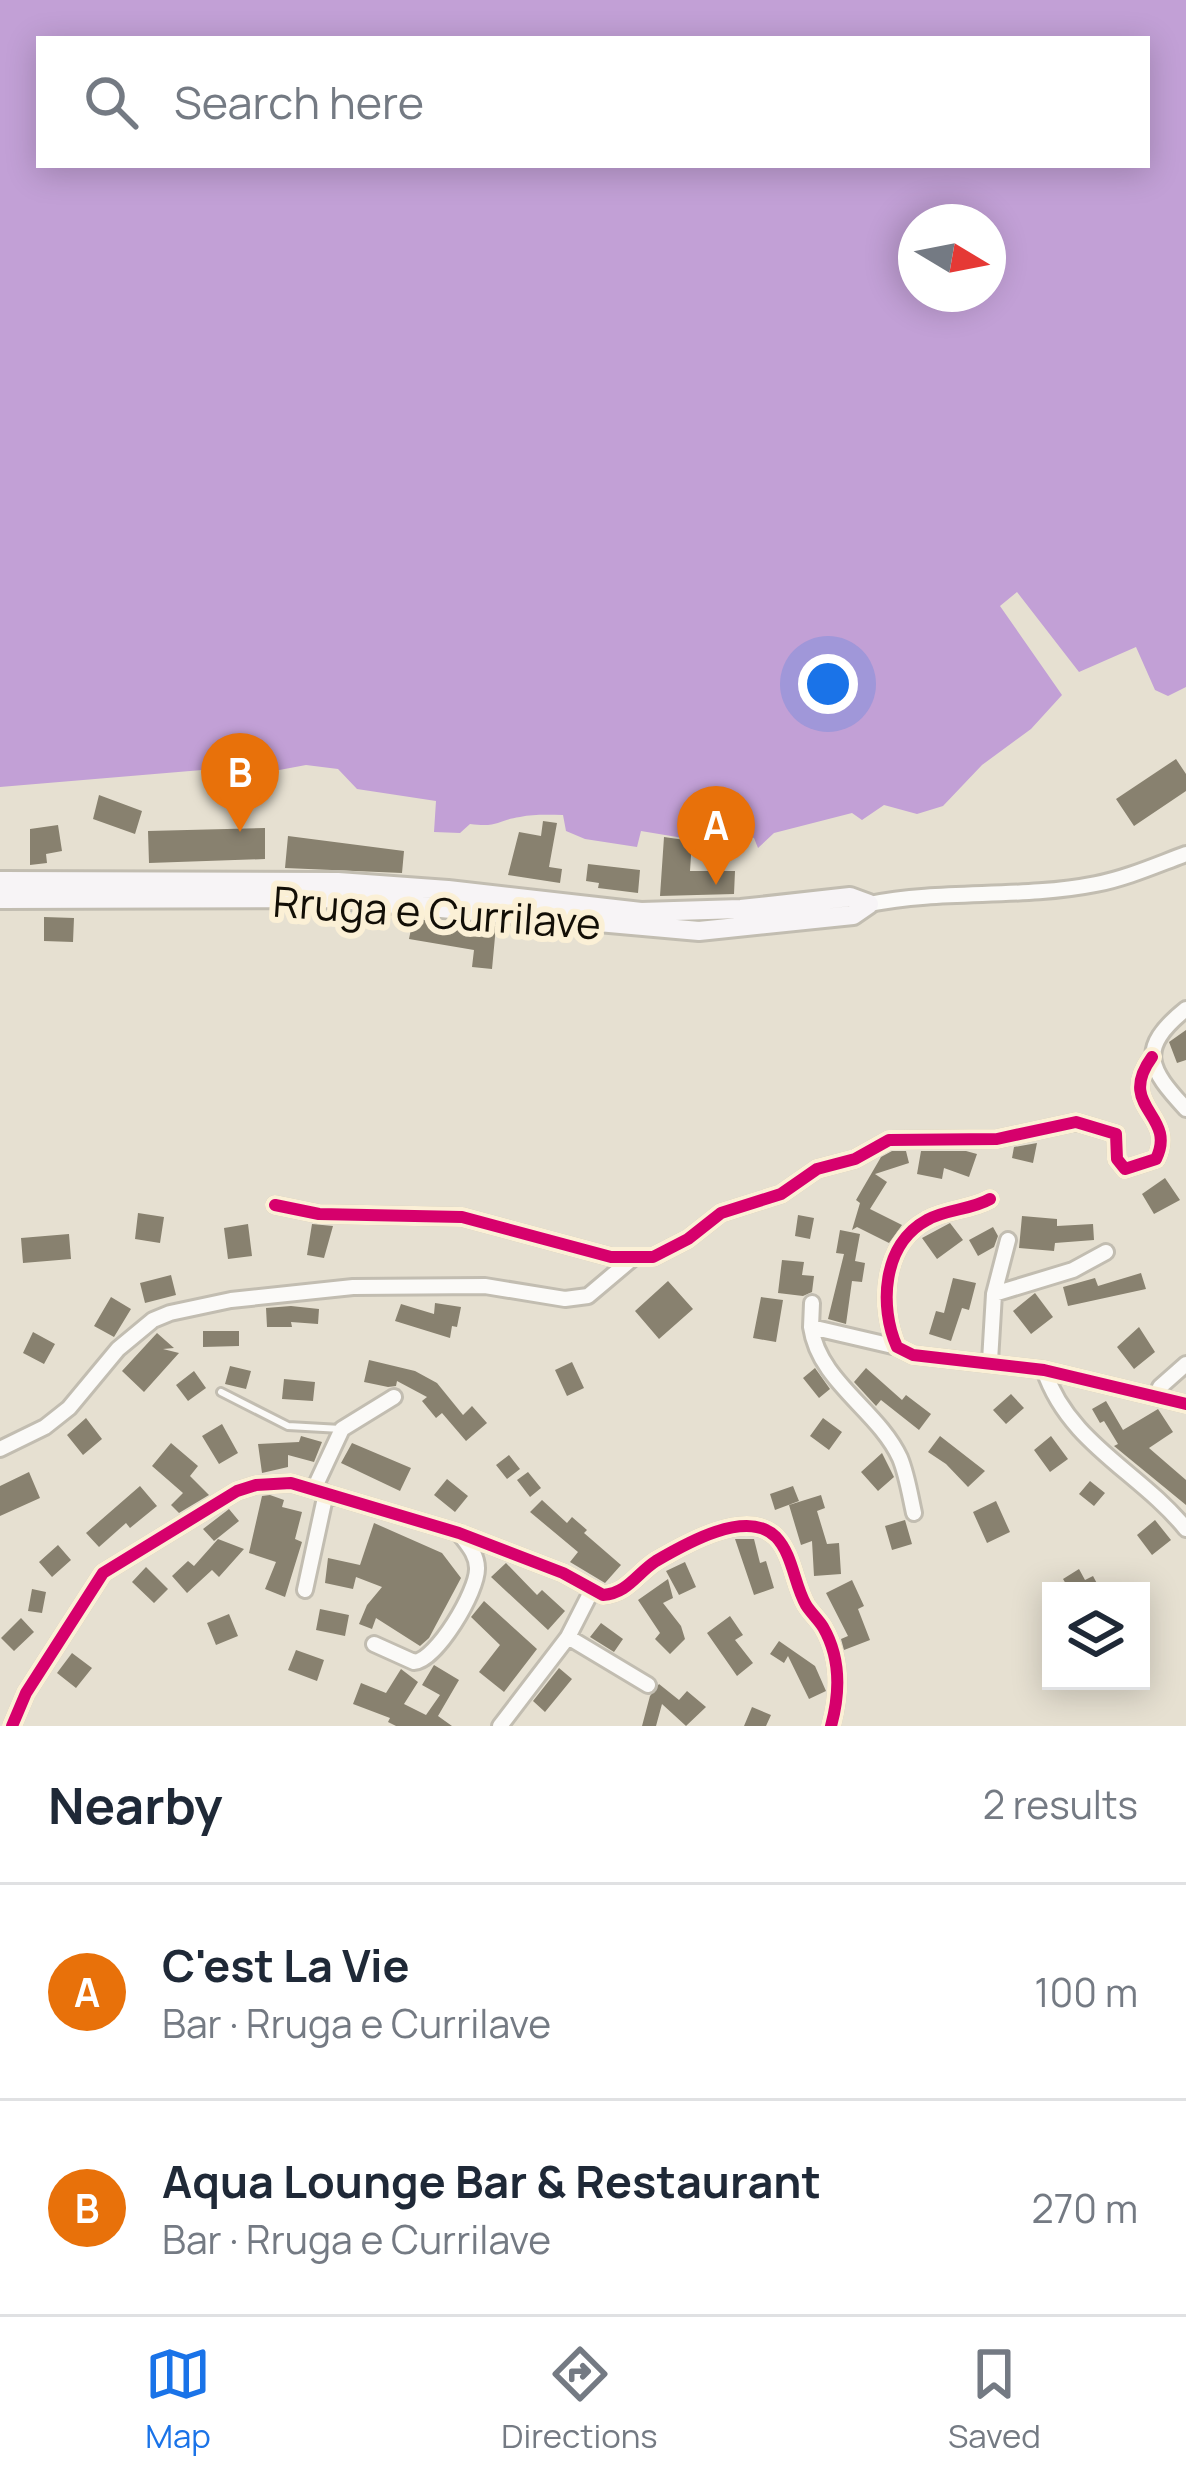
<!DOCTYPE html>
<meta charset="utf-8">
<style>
body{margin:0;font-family:Manrope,sans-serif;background:#f6f6f7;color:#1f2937}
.controls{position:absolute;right:36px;bottom:36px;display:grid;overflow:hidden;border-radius:0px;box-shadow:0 6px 30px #0003}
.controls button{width:108px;height:108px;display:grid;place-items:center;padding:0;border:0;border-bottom:3px solid #e0e1e3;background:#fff;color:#1f2937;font:60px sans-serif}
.compass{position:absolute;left:898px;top:204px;width:108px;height:108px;border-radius:50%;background:#fff;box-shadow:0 6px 30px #0003;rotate:100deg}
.you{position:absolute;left:828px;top:684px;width:42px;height:42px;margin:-30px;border:9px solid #fff;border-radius:50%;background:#1a73e8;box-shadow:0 0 0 18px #1a73e833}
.badge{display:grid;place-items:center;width:78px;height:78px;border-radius:50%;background:#1a73e8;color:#fff;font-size:39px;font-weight:700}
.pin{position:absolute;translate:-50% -99px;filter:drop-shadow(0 3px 6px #0008)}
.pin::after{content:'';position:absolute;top:63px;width:42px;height:36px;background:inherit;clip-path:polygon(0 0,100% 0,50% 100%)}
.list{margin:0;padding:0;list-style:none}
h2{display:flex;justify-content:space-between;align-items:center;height:156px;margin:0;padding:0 48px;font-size:51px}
h2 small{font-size:39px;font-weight:400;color:#747a83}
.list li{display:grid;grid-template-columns:78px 1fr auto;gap:36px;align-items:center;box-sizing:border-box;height:216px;padding:0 48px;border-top:3px solid #e0e1e3}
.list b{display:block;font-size:45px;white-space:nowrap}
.list p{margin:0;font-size:39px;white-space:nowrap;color:#747a83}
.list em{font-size:39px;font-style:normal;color:#747a83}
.icon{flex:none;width:66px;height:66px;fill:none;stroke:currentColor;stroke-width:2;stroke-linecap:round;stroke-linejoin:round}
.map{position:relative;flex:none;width:1186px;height:1726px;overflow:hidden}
.search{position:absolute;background:#fff;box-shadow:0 6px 30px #0003;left:36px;right:36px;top:36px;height:132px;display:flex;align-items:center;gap:30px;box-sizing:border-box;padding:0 42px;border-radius:0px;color:#747a83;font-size:45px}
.sheet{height:588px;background:#fff}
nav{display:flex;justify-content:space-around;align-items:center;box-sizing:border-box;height:168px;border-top:3px solid #e0e1e3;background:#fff;font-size:33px;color:#747a83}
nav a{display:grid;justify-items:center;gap:6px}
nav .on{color:#1a73e8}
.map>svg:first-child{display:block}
.water{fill:#c2a0d6;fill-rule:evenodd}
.building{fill:#88816f}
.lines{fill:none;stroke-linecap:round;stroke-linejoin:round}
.lane-casing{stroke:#c2bdb1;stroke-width:12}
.street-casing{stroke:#c2bdb1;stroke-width:20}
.secondary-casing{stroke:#c2bdb1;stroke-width:24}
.lane{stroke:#fbfaf8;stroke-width:6}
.street{stroke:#fbfaf8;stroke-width:14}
.secondary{stroke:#f7f4f6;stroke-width:18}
.cycleway-casing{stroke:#fbf0d6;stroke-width:20}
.cycleway{stroke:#d6006c;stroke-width:12}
.labels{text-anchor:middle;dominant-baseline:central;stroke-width:12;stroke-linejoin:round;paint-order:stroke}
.street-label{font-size:42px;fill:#120e06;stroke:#fbf0d6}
</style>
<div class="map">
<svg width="1186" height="1726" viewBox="0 0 1186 1726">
<rect width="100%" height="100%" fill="#e6e0d1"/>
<!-- water -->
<path class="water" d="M0 0H1186V687L1168 696 1155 690 1136 647 1079 672 1017 592 1000 606 1062 695 1031 729 982 765 943 806 917 814 884 805 862 820 852 813 774 833 758 848 754 838 747 836 695 840 641 831 637 847 585 839 566 831 563 815C549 815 534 814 520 817 498 820 499 828 470 824L460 833 434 832 436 801 357 789 338 769 306 765 253 775 202 770 0 787ZM39 39H1147V165H39ZM916 222H988V294H916Z"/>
<!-- building -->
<path class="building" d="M1176 759 1186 774V791L1134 826 1116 799Z
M99 795 142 811 135 834 93 819Z
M543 821 557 823 549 867 562 869 560 883 508 875 519 832 541 836Z
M58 825 62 851 46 854 47 863 30 865V829Z
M265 828V859L149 863 148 831Z
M288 836 404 851 402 873 285 868Z
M664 837 692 841 690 871H735L734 894 660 896Z
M588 864 640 870 638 893 598 888 599 883 586 881Z
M44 917 74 918 73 942 44 941Z
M413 919 496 926 492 969 472 967 474 950 409 939Z
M1186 1030V1060L1177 1063 1169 1042Z
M1037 1143 1033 1163 1012 1158 1014 1147Z
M892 1151H906L909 1163 875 1174 887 1182 870 1209 902 1225 889 1243 857 1227 852 1230 860 1203 856 1200 881 1157Z
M921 1151H966L977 1154 969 1177 944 1168 942 1179 917 1174Z
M1165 1178 1180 1200 1154 1214 1142 1194Z
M138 1213 164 1217 160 1243 135 1239Z
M798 1215 814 1218 810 1239 795 1236Z
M1022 1216 1057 1219V1226L1093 1224 1094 1240 1055 1243 1054 1251 1019 1248Z
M950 1223 963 1240 937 1259 922 1238Z
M248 1224 252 1256 228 1259 224 1228Z
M312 1224 333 1226 324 1258 307 1255Z
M993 1227 998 1236 994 1247 978 1256 969 1240Z
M840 1230 860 1234 855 1261 865 1263 862 1282 852 1281 846 1324 828 1319 844 1254 836 1253Z
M69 1234 71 1259 23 1263 21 1238Z
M782 1260 804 1262 802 1275 814 1276 812 1292 803 1296 778 1293Z
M1141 1273 1146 1289 1068 1306 1063 1287 1095 1278 1098 1286Z
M171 1275 176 1295 145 1303 140 1283Z
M953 1278 976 1283 969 1310 962 1308 951 1341 929 1334 936 1311 944 1313Z
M668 1281 693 1309 659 1339 635 1311Z
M1035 1293 1053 1317 1031 1334 1013 1311Z
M111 1297 131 1309 114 1337 94 1326Z
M761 1297 783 1300 776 1342 753 1338Z
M435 1303 461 1307 457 1327 452 1326 450 1338 395 1321 401 1304 434 1314Z
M291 1306 319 1309 318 1324 291 1322 292 1327H267L266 1308Z
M1139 1327 1155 1352 1134 1369 1117 1347Z
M203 1331H239V1346L203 1347Z
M33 1332 55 1344 44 1364 23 1353Z
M157 1333 174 1348 163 1349 179 1353 144 1392 122 1371Z
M369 1360 415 1371 437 1383 463 1415 472 1406 487 1423 466 1441 442 1413 436 1418 422 1401 427 1397 397 1381 396 1386 388 1387 364 1382Z
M572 1362 584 1388 567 1396 555 1370Z
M230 1366 251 1371 246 1389 225 1384Z
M815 1368 830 1389 819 1398 803 1378Z
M866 1368 902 1400 906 1395 931 1414 919 1430 881 1400 876 1406 854 1382Z
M194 1371 206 1388 188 1401 176 1385Z
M284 1379 315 1382 313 1401 282 1399Z
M1011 1394 1024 1408 1006 1424 993 1410Z
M1106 1401 1123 1430 1158 1409 1173 1432 1149 1448 1186 1480V1505L1114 1446 1118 1444 1104 1421 1100 1423 1092 1409Z
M86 1418 102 1439 83 1455 67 1435Z
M823 1418 842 1432 829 1450 810 1436Z
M222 1424 238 1453 219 1464 202 1436Z
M301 1436 322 1442 314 1462 288 1455V1467L262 1473 258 1444 299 1442Z
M940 1436 985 1471 968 1487 946 1464 928 1452Z
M1051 1436 1068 1459 1050 1472 1034 1450Z
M171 1443 198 1466 190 1476 209 1495 179 1513 171 1505 183 1493 152 1466Z
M352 1443 411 1468 400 1491 341 1463Z
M882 1453 894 1477 878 1491 861 1472Z
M509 1455 520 1469 507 1479 496 1465Z
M29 1472 40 1498 0 1516V1486Z
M528 1472 541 1488 530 1497 517 1480Z
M447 1479 468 1496 455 1512 434 1495Z
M1090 1481 1105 1493 1094 1506 1079 1494Z
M140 1486 157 1506 130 1528 126 1523 99 1547 86 1533Z
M793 1486 799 1501 775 1510 770 1494Z
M270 1495 284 1500 282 1507 302 1512 295 1539 302 1542 285 1597 265 1589 276 1562 249 1553 262 1496Z
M821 1495 825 1508 817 1511 827 1544 839 1543 841 1574 814 1576 812 1541 801 1545 789 1505Z
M542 1500 567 1523 572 1517 587 1530 584 1533 621 1565 605 1583 570 1562 578 1552 530 1512Z
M996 1501 1010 1532 987 1543 973 1512Z
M229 1509 239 1521 214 1541 203 1529Z
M905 1520 912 1544 892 1550 885 1526Z
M1155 1520 1171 1540 1152 1555 1137 1535Z
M374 1523 442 1553 461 1578 429 1638 420 1646 376 1618 372 1629 359 1624 367 1605 382 1587 356 1577 353 1589 325 1583 328 1558 360 1565Z
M218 1539 244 1549 219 1577 212 1570 187 1593 172 1576 188 1561 194 1566Z
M735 1539H754L760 1563 766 1561 774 1588 754 1595Z
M58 1545 71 1560 52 1577 39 1562Z
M685 1562 696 1587 679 1595 666 1571Z
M506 1563 537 1595 542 1590 565 1611 548 1630 491 1577Z
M146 1567 168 1589 154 1603 132 1582Z
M1079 1569 1085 1580 1093 1576 1101 1591H1066L1069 1589 1063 1579Z
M668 1579 673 1598 663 1603 681 1626 685 1639 670 1654 655 1639 660 1633 638 1600Z
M852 1580 864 1606 858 1609 870 1640 844 1650 841 1639 848 1636 826 1593Z
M32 1589 46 1592 42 1613 28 1611Z
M484 1601 537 1649 504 1692 479 1672 500 1645 471 1617Z
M320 1609 349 1615 345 1636 316 1630Z
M229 1614 238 1636 216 1645 207 1623Z
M730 1616 743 1635 735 1640 753 1663 737 1676 707 1633Z
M21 1618 34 1632 14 1651 1 1638Z
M601 1623 623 1639 614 1652 590 1637Z
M779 1641 815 1666 826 1691 809 1699 788 1656 784 1663 770 1654Z
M296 1650 324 1660 317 1681 288 1670Z
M72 1653 92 1668 76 1688 57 1673Z
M434 1665 459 1680 438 1716 452 1726H396L388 1722 390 1718 353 1704 361 1683 386 1693 401 1669 418 1682 404 1704 426 1715 440 1695 422 1685Z
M559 1668 572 1679 545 1712 533 1701Z
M659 1684 679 1700 687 1691 706 1707 686 1726 662 1704 656 1726H642L650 1696Z
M752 1707 771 1715 766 1726H744Z"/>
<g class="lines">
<defs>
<path id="lane" d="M221 1392 288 1426 341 1429"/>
<path id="street" d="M869 904C943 889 1021 899 1096 884 1127 878 1156 865 1186 854
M1186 1009C1136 1049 1149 1069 1186 1109
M990 1199C971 1210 946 1209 927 1220 882 1244 879 1307 897 1347L913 1355 1044 1370 1186 1404
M275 1205 319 1214 462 1217 611 1257H653L688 1239 721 1213 781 1194 817 1169 855 1159 889 1140 997 1139 1076 1122 1116 1134 1117 1159 1125 1169 1156 1159C1178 1114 1115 1108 1152 1057
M994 1294 1073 1270 1106 1252
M811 1327 812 1303
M897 1347 811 1327C819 1382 878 1410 900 1458 907 1475 910 1495 914 1513
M990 1361 994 1294 1008 1240
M1044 1370C1069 1444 1140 1472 1186 1529
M1157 1396 1160 1387 1186 1364
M0 1449 45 1427 69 1408 118 1349 153 1320 170 1313 231 1300 353 1287 485 1286 565 1299 588 1296 633 1258
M314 1489 342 1429 394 1397
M305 1590 326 1493
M568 1637 648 1685
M374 1644 414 1662C436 1661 478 1591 477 1568 477 1554 467 1544 459 1533
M12 1726 26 1693 103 1573 237 1491 256 1485 291 1483 459 1533 563 1573 603 1595C628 1593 636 1574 656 1561 685 1544 747 1508 776 1537 793 1555 794 1584 806 1605 811 1613 818 1619 823 1627 841 1658 840 1693 831 1726
M500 1726 568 1637 592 1590"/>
<path id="secondary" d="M0 881 338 882 448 890 641 912 741 909 850 897 869 904
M0 899 329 898 699 931 853 915 869 904"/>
</defs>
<!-- lane casing -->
<use href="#lane" class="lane-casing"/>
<!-- street casing -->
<use href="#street" class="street-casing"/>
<!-- secondary casing -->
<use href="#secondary" class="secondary-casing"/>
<!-- lane -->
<use href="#lane" class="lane"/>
<!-- street -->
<use href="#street" class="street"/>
<!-- secondary -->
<use href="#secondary" class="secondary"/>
<defs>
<path id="cycleway" d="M990 1199C971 1210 946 1209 927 1220 882 1244 879 1307 897 1347L913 1355 1044 1370 1186 1404
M275 1205 319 1214 462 1217 611 1257H653L688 1239 721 1213 781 1194 817 1169 855 1159 889 1140 997 1139 1076 1122 1116 1134 1117 1159 1125 1169 1156 1159C1178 1114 1115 1108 1152 1057
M12 1726 26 1693 103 1573 237 1491 256 1485 291 1483 459 1533 563 1573 603 1595C628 1593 636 1574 656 1561 685 1544 747 1508 776 1537 793 1555 794 1584 806 1605 811 1613 818 1619 823 1627 841 1658 840 1693 831 1726"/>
</defs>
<!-- cycleway casing -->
<use href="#cycleway" class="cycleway-casing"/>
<!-- cycleway -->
<use href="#cycleway" class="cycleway"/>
</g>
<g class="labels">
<!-- street labels -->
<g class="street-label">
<text transform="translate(437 912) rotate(4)">Rruga e Currilave</text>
</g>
</g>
</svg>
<div class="controls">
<button><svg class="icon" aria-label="layers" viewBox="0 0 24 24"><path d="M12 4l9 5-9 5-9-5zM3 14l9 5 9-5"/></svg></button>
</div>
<svg class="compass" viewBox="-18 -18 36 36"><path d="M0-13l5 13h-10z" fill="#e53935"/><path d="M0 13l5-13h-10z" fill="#747a83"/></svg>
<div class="you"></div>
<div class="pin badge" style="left:716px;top:885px;background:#e8710a">A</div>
<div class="pin badge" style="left:240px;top:832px;background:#e8710a">B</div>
<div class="search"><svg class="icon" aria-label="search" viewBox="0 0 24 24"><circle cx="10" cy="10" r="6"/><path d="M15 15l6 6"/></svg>Search here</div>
</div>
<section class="sheet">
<h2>Nearby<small>2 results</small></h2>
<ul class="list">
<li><span class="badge" style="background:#e8710a">A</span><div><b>C'est La Vie</b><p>Bar · Rruga e Currilave</p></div><em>100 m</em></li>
<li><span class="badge" style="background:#e8710a">B</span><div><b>Aqua Lounge Bar &amp; Restaurant</b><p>Bar · Rruga e Currilave</p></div><em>270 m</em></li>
</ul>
</section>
<nav>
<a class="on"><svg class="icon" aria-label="map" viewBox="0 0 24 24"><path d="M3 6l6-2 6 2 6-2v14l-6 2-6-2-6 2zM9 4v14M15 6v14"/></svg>Map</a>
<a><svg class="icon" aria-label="directions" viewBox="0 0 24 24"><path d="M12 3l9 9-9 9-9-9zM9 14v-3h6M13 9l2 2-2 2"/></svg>Directions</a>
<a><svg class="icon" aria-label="saved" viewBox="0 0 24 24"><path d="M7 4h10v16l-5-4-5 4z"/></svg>Saved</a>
</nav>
